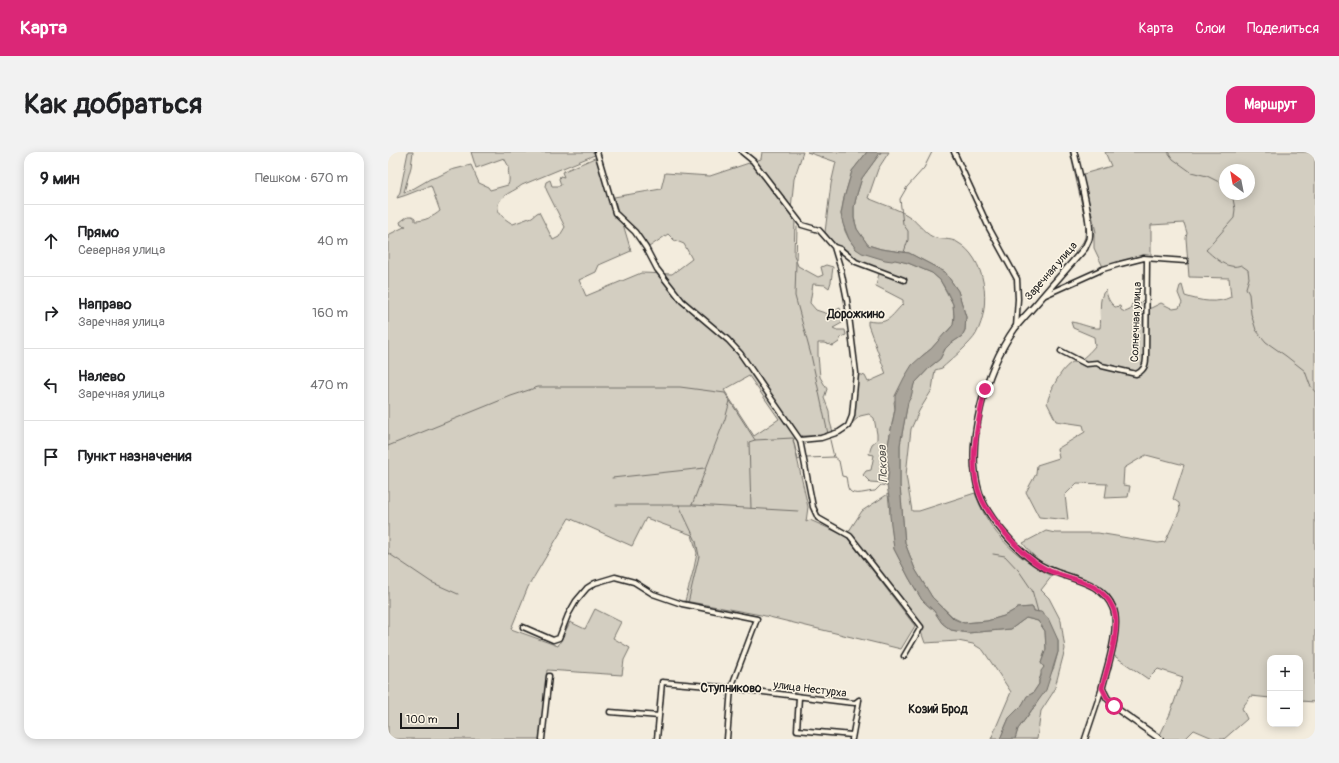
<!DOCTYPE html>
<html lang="ru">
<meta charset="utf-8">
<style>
body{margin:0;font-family:Pangolin,sans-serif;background:#f2f2f2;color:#202124}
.controls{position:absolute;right:12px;bottom:12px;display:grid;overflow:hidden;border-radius:8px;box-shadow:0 2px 10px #0003}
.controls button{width:36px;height:36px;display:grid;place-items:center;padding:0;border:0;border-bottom:1px solid #e0e0e0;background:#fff;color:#202124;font:20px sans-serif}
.compass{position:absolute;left:831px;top:12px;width:36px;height:36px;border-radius:50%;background:#fff;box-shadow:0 2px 10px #0003;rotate:328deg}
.scale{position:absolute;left:12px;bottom:10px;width:59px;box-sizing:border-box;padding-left:4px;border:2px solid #1c1c1c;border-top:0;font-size:11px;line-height:14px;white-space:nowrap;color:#1c1c1c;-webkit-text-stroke:3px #fcf5e5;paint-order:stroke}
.stop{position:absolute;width:12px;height:12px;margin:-9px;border:3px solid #db2777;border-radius:50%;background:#fff}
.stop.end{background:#db2777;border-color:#fff;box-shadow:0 1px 4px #0008}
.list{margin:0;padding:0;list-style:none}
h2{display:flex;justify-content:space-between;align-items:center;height:52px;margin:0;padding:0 16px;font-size:17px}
h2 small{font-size:13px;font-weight:400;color:#757577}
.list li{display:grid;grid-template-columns:26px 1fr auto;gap:12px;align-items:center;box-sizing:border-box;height:72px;padding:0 16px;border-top:1px solid #e0e0e0}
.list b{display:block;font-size:15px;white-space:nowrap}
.list p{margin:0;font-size:13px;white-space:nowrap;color:#757577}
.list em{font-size:13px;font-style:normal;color:#757577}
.icon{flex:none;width:22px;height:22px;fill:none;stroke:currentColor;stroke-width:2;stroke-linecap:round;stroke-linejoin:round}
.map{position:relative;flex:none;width:927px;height:587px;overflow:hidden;border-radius:12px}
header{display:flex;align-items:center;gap:24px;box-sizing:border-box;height:56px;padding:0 20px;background:#db2777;color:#fff}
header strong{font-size:19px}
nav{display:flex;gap:22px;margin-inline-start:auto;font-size:14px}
.intro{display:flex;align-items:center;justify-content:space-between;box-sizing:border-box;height:96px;padding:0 24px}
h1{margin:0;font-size:28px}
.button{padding:10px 18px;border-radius:12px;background:#db2777;color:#fff;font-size:14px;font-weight:700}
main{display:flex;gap:24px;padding:0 24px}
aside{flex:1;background:#fff;border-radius:12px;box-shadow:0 2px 10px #0003}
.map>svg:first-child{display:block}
.green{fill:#d3cec1;stroke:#78756e;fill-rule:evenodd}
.water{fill:#aaa59b;stroke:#716e68}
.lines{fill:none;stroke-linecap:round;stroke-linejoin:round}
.stream{stroke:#716e68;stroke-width:1}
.minor-casing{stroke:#1c1c1c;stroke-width:7}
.tertiary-casing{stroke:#1c1c1c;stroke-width:8}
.minor{stroke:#fcf5e5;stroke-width:4}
.tertiary{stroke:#fcf5e5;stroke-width:5}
.route{stroke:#db2777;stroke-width:5}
.labels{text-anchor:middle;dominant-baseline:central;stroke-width:3;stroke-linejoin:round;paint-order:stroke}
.street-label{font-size:11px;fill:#1c1c1c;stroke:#fcf5e5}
.neighbourhood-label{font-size:12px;font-weight:bold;fill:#1c1c1c;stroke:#fcf5e5}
.water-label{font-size:12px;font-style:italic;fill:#55534f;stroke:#fcf5e5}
</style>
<header>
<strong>Карта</strong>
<nav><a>Карта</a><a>Слои</a><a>Поделиться</a></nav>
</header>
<div class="intro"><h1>Как добраться</h1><a class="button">Маршрут</a></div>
<main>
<aside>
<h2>9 мин<small>Пешком · 670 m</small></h2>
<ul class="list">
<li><svg class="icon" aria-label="ahead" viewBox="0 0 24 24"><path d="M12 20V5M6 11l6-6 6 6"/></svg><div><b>Прямо</b><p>Северная улица</p></div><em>40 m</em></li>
<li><svg class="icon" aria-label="right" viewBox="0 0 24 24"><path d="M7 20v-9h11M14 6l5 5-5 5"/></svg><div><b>Направо</b><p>Заречная улица</p></div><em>160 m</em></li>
<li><svg class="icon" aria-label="left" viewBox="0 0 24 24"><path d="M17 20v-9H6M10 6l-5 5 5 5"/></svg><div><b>Налево</b><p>Заречная улица</p></div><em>470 m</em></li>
<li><svg class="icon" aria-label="arrive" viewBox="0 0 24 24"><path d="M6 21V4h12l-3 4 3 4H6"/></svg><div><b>Пункт назначения</b></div></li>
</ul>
</aside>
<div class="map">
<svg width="927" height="587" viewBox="0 0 927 587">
<rect width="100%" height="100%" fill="#f3ecdd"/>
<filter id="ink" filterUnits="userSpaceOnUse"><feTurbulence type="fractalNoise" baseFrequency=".025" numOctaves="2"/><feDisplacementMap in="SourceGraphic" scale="8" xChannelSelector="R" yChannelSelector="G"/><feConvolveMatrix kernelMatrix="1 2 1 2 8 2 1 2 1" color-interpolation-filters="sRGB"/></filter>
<g filter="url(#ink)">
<!-- green -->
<path class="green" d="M20 0H25L23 15 16 40 23 38 42 27 51 24 63 18 83 13 91 31 100 35 102 38 120 33C123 26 119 21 121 15L116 6 88 16 83 0H208L209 2 134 33C128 38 121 40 115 45 103 56 114 66 125 72L144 65 149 61 151 60 165 88 171 85 177 75 159 39 157 34 158 30 162 28 164 34H171L173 33 171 27 172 24 176 25 174 20 209 5 223 57 226 64 235 72 243 99 211 113 208 120 191 128 198 144 253 121 284 122 304 107 296 92 286 88 280 82 261 95 256 88 231 63 226 45 273 37 277 21 322 24 373 7 374 0H415L406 27 403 57 384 32 382 37 403 61 407 68 406 103 410 114 430 125 435 123 433 115 438 113 445 115 443 130 441 136 437 133 425 132 422 151 428 158 440 162 452 156 455 167 454 171 445 176 449 178H457L458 183 453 185 451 190 445 194 436 191H430V203L432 225 439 237 436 246 441 259 442 270 445 280 429 284H410L405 288 420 355 418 370 422 368 458 384 527 474 513 497 373 463 297 449 306 416 309 401 304 383 258 366 244 394 181 366 140 435 123 477 170 494 182 470 197 477 207 457 233 470 225 486 242 496 236 508 234 523 159 518 153 587H0V83L18 74 13 73 12 70 20 64H24L27 66V69C36 69 45 65 52 59L43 34C31 37 21 43 9 46L12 40ZM280 129 296 148 310 161 304 160 293 151 277 131ZM361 224 391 267 366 284 336 238Z
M419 0H479L464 19 456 46 453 62 457 79 461 87 468 97 520 111 544 121 552 128 565 152 566 164 565 173 543 197 534 204 506 250 507 257 498 303 501 317 499 334 496 331 482 330 475 323 478 319 483 318 486 303 481 302 484 292 489 288V282L486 266 481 262 472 264 462 273 465 264 471 222 477 224 480 230 498 222 480 173V169C501 173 502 165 515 152V148L488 134 492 117 469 108 456 96 446 92 437 80 443 32 448 10Z
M493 0H501L490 17 480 46C493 52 508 56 519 63 528 68 536 81 545 85 552 88 562 86 569 90 598 106 604 153 588 182 584 190 562 209 554 216L547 218 544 238 531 259 523 277 518 323 524 359H531L587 341C602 382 626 404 664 424L653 438 661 446 673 469 677 497 666 539 653 559 649 587H627L630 577 647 554 666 515 670 500V488L644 455 630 456 616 464 599 469 576 471 566 466 544 445 527 417 517 391 512 334V293L520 249 523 244 526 232 543 214 552 207 557 197 562 192 574 184 577 178 578 165 570 139 557 120 521 101 493 97 480 93 469 77 466 66V55L469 42 474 26Z
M717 0H927V550L912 549V506H882V546L863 544 854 556 859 567 836 587H827L806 578 797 587H777L772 583 782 562 795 525 770 517 760 527 725 503C728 489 733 473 729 458 721 428 685 427 662 415 650 409 643 402 635 391L658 379 667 381H710L770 391 777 390 792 358 791 351 785 347 796 313 758 303 736 316 735 333 742 334 740 345 717 346 719 332 689 331 677 343 680 368 651 365 638 340 648 322 649 313 671 306 669 297 697 280 695 273 668 269 659 251C662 239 672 218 683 211 687 209 684 211 689 210 695 207 703 199 707 194L706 185 685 176 683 170C693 171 703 177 712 176 714 166 709 144 718 138 719 145 721 150 727 155L732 154 733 158 737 160 742 158 744 152 750 153 756 147 757 148 759 156H763L773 151 785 157 791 156 794 151 790 141 792 134 794 133 797 144C812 149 829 152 843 145L841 126 801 125 798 86 799 81 796 71 763 73V104L738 109 715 115 706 96V82L692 23 723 14ZM837 18H861V42H837Z
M500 342 506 397 521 426 534 448 546 459 554 471 563 478 580 481 623 477 638 466 650 469 657 479 658 497 653 511 656 515 651 528V532L645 541 639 545 634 553 621 566 612 587H603L623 540 595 498 585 492 570 489 537 491 532 477 459 382 474 359Z"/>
<!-- water -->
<path class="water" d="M479 0H493L474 26 469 42 466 55V66L469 77 480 93 493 97 521 101 557 120 570 139 578 165 577 178 574 184 562 192 557 197 552 207 543 214 526 232 523 245 520 250 512 293V334L517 391 527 417 544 445 566 467 576 471 599 469 616 464 630 456 644 455 646 459 653 460 660 466 670 488V500L658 538 630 577 627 587H612L621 566 634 553 639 544 645 541 651 532V528L653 524V519L656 515 653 511 658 497 657 479 650 469 638 466 623 477 580 481 563 478 554 471 546 459 534 448 521 426 506 397 502 364V351L499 334 501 317 498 303 507 257V244L516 226 524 213 534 204 543 197 557 181 560 179 565 173 566 164 565 152 558 138 552 128 544 121 520 111 507 108 504 109 497 108 474 101 468 97 461 87 455 72 453 62 456 46 464 19Z"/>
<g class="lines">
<!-- stream -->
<path class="stream" d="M682 0 698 71 697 85 695 90 687 100
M689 0 708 80
M780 0 785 7 803 20 819 24 837 33
M844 42 847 57 846 66 818 98C825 104 834 113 843 114 846 115 851 114 853 113L860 118 861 126 858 136 861 142 863 162 868 178 878 190 898 204 917 219 922 233 927 240
M409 75 407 144 423 203 440 282
M516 100 520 88V79L515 72 512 47 519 35 536 16 544 0
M442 288 446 305
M0 294 123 244 150 235H292L337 241 367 288 405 286 410 308 412 307
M419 306 446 305 451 309 454 324 458 325C459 328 459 335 461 338 466 345 480 339 487 339L493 333 499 334
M224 326 317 316
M228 353H304L337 267 342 249
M291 353 308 389 311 404 300 451 369 464
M305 353 410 359
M363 356 361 290 367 288
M0 401 43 430 70 442
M605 402 617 404 631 419 644 438 650 460"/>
<defs>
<path id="minor" d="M209 0 227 61 247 80 258 96 269 117 294 149 340 188 352 201 412 288 425 355 430 366 462 384 533 475 516 504
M354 0 365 9 414 73 431 78 446 95 453 118 459 148 468 221 464 264 460 274 451 280 433 286 412 288
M566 0 601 76 629 127 630 147 628 175
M446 95 452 97 468 110 516 128
M655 144 715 117 732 112 756 106 798 109
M673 199 698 212 709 211 714 214 748 222C756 219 758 213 758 206L759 107
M135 475 165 488 171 486 180 463 188 449 199 436 207 431 227 425 246 430 265 442 294 452 369 467 343 536 339 587
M411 545 409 578 464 583
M222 560 271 564
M154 587 161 524
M269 587 274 530 343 536 457 550 467 551 471 548
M464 587 471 548
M697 587 714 536"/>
<path id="tertiary" d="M686 0C690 18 705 72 701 87 700 90 698 93 697 96 681 114 665 132 649 151 642 159 634 167 627 176 598 217 575 293 592 343 600 366 627 396 647 410 671 428 712 424 725 456 733 475 719 516 714 536L719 546 732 559 772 587"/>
</defs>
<!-- minor casing -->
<use href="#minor" class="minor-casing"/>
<!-- tertiary casing -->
<use href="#tertiary" class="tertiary-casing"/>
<!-- minor -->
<use href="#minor" class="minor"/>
<!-- tertiary -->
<use href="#tertiary" class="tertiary"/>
</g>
</g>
<g class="lines" filter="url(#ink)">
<!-- route -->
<path class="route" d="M597 237C590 272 578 314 594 348 601 362 611 375 622 387 634 400 646 412 662 419 685 428 714 430 725 456 734 475 719 516 714 536L719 546 726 554"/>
</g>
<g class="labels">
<!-- street labels -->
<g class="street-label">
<text transform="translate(663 119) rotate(-49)">Заречная улица</text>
<text transform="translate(748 170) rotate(-88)">Солнечная улица</text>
<text transform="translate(422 537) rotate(7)">улица Нестурха</text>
</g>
<!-- neighbourhood labels -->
<g class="neighbourhood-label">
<text x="468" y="162">Дорожкино</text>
<text x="343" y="536">Ступниково</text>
<text x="550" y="557">Козий Брод</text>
</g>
<!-- water labels -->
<g class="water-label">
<text transform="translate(495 312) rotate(-92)">Пскова</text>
</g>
</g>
</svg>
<div class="controls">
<button>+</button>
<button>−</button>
</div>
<svg class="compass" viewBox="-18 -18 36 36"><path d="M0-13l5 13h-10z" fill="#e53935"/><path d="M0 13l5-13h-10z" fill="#757577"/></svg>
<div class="scale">100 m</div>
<div class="stop" style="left:726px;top:554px"></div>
<div class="stop end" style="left:597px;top:237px"></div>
</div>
</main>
